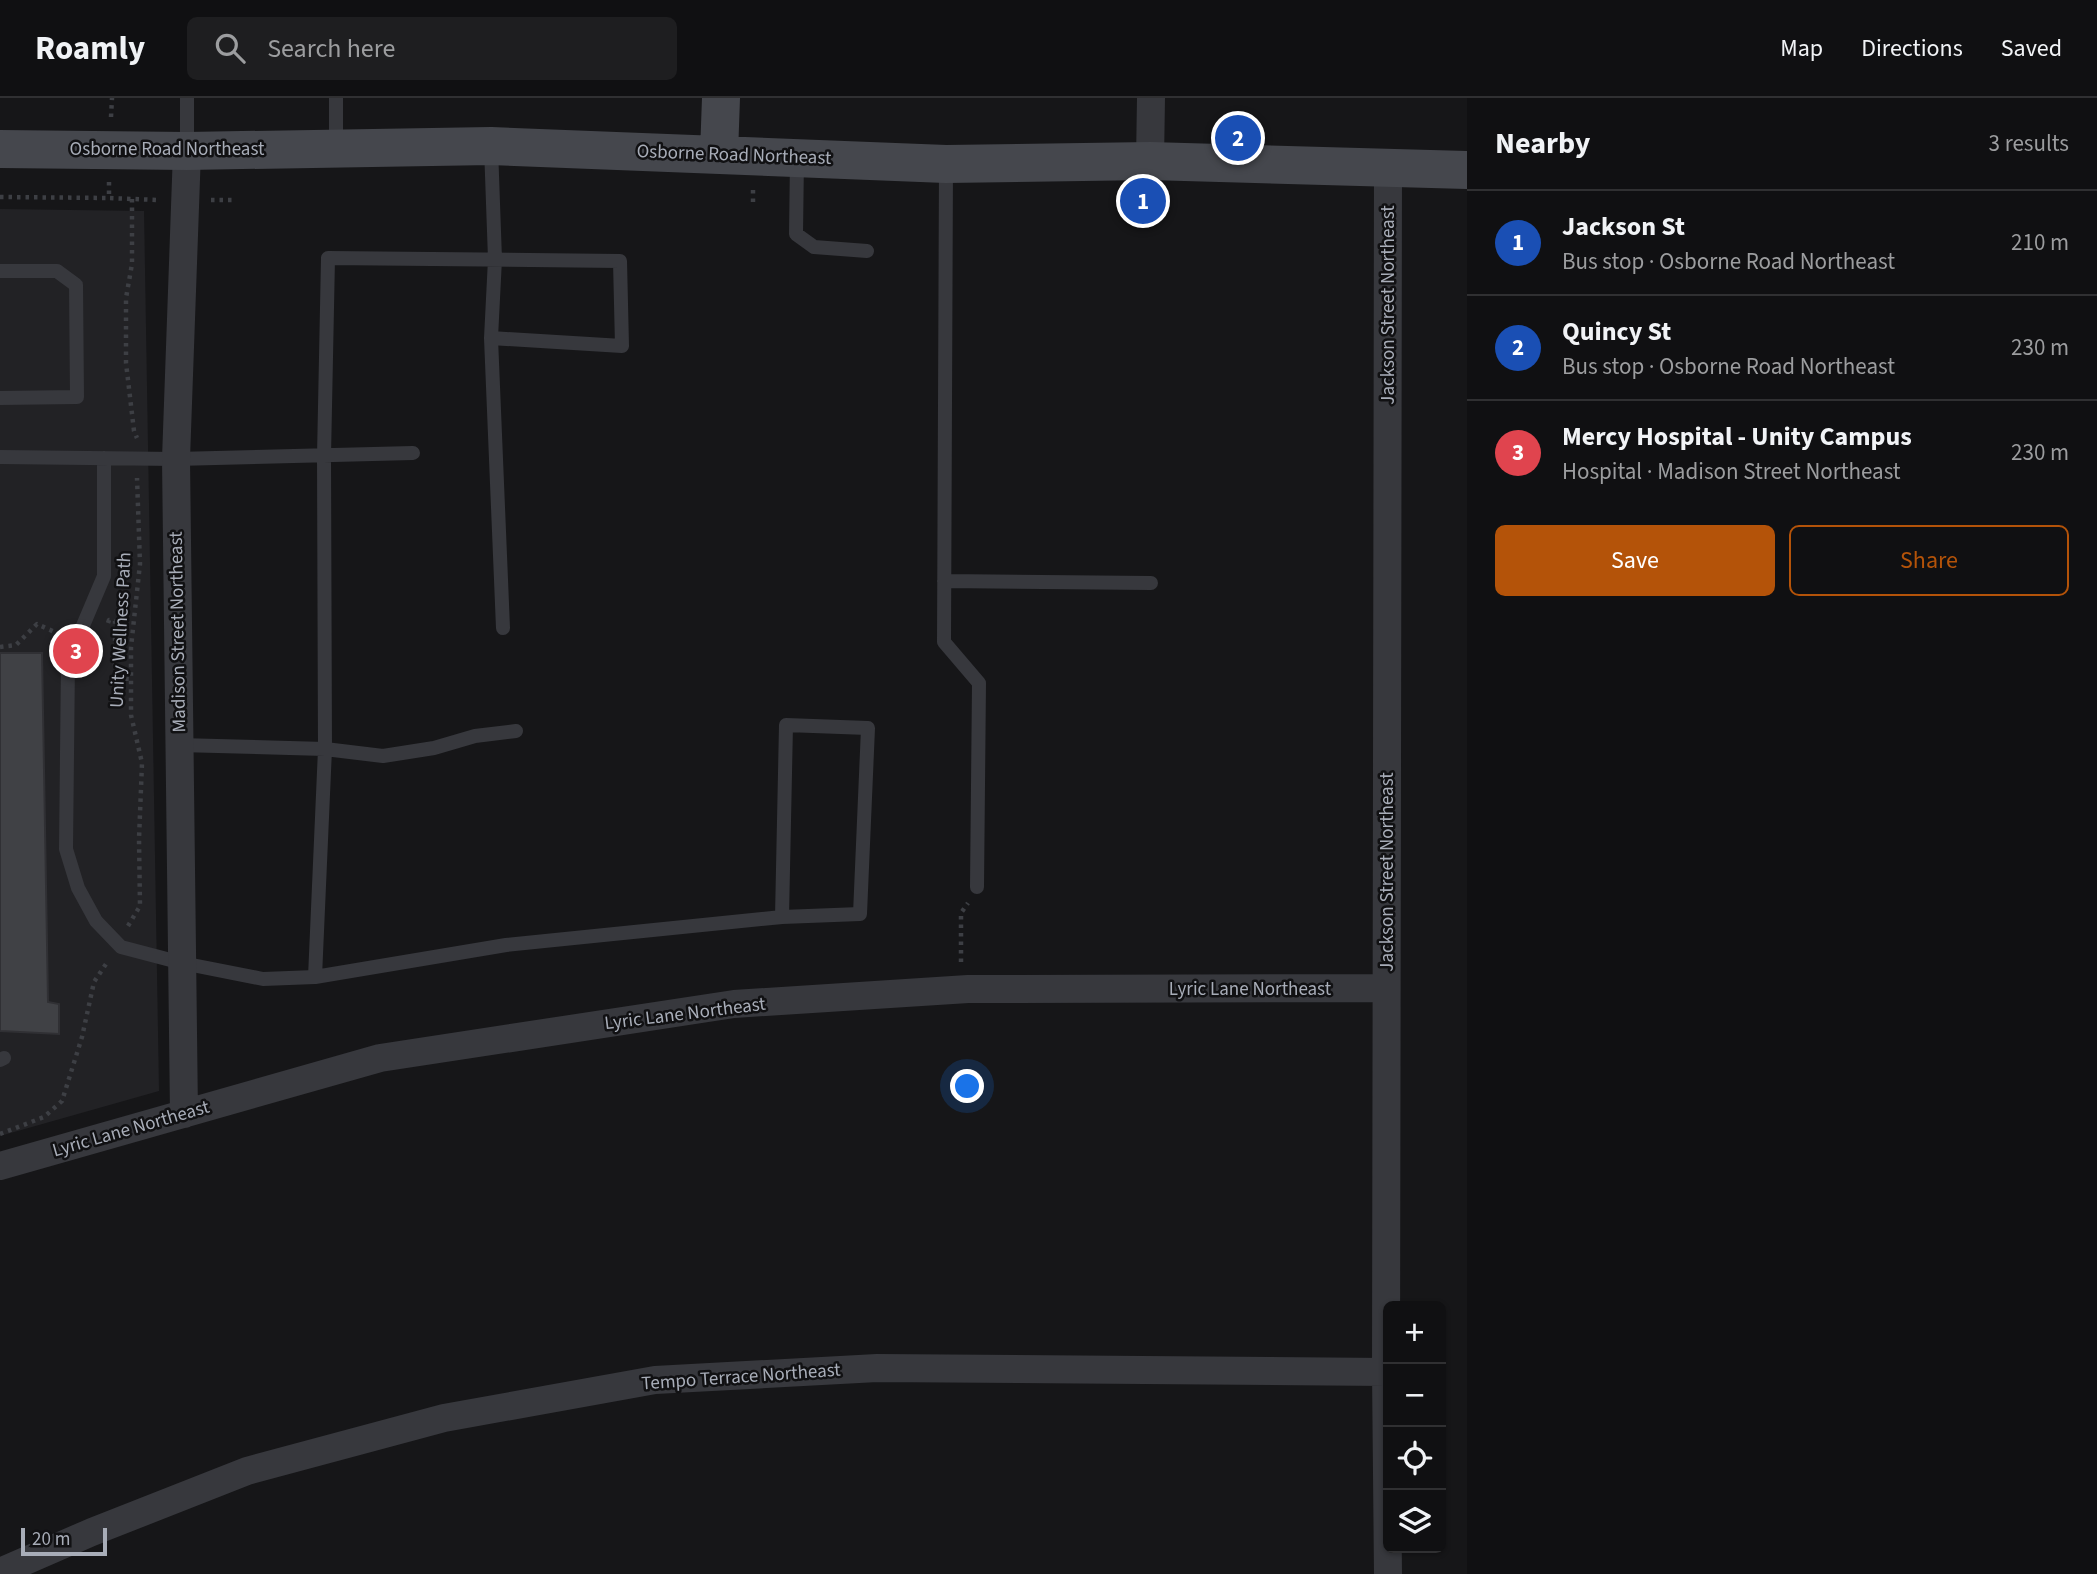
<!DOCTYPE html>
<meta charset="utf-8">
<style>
body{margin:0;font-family:"Source Sans 3",sans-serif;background:#1e1e20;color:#f1f3f6}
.controls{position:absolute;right:21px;bottom:21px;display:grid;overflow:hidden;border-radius:10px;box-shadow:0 2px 5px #0004}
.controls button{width:63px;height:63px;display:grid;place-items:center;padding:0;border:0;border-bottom:2px solid #303032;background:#101012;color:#f1f3f6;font:35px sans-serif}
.scale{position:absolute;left:21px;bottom:18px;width:86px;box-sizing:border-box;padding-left:7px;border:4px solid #a8adb8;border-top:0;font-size:19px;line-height:24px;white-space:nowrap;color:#a8adb8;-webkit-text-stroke:5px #111113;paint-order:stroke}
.you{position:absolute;left:968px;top:989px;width:24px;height:24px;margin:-18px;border:5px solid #fff;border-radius:50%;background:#1a73e8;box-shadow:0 0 0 10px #1a73e833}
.badge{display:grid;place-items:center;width:46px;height:46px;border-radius:50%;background:#b45309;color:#fff;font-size:23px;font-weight:700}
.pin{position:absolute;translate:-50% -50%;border:4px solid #fff;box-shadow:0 2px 7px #0006}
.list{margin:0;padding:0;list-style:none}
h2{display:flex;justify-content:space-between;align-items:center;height:91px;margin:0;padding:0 28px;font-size:30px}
h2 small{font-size:23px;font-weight:400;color:#9c9d9f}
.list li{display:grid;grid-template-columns:46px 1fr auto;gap:21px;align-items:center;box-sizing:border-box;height:105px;padding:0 28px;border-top:2px solid #303032}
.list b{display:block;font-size:26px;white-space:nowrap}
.list p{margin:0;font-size:23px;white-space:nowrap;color:#9c9d9f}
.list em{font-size:23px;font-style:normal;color:#9c9d9f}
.actions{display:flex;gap:14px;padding:21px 28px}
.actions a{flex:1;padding:16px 0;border:2px solid #b45309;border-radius:10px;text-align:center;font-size:24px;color:#b45309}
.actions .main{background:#b45309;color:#fff}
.icon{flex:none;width:38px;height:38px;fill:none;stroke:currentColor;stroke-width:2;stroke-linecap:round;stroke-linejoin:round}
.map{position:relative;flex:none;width:1467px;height:1476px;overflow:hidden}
header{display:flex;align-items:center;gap:42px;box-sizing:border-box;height:98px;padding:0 35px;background:#101012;border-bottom:2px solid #303032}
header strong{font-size:33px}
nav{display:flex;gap:38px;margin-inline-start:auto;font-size:24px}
.search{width:490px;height:63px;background:#1e1e20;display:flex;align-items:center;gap:18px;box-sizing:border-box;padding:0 24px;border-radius:10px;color:#9c9d9f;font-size:26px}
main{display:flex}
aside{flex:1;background:#101012}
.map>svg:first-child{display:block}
.built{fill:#222225}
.building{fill:#404145;stroke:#303034;stroke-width:2}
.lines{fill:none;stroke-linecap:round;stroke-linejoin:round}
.path{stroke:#3d3f44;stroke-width:4.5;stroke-dasharray:3.5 5;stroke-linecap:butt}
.lane{stroke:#37383d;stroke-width:14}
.street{stroke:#37383d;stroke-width:28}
.secondary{stroke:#45474d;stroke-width:38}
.labels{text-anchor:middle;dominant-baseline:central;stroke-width:5;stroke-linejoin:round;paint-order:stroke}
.street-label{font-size:19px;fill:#a8adb8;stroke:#111113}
</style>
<header>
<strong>Roamly</strong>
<div class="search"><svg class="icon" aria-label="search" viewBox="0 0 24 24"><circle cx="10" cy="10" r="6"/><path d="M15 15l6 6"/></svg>Search here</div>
<nav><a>Map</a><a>Directions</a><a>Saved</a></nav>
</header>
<main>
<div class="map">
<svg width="1467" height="1476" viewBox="0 0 1467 1476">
<rect width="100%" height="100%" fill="#161618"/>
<!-- built -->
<path class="built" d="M0 111 144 113 159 993 0 1038Z"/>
<!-- building -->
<path class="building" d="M0 555H42L48 904 59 906V936L0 933Z"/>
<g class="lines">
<!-- path -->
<path class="path" d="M111 19 112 0
M109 84V100L157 102
M753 92V109
M0 99 109 100
M132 101V166L126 200V265L134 333 137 340
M211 102H232
M108 525 109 522 115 523V580L131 581
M0 549 16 547 37 526 59 536
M128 828 140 808 139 741 142 665 131 617V549L140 466 137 380
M961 864V815L968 805
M0 1036 44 1019 62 1003 82 939 94 884 108 863"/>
<!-- lane -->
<path class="lane" d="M336 0V48
M491 49 495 161 491 240 503 530
M187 51V0
M797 61 796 136 814 149 867 153
M946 68 944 544 979 585 977 789
M0 173H57L76 187 77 299 0 300
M491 240 622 248 620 163 328 160 324 358 325 651 383 658 434 650 475 638 516 633
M0 359 176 361 413 355
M104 360V478L68 563 66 751 78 790 96 823 121 849 182 865 263 881 315 879 506 847 782 819 786 627 868 630 860 816 782 819
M944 483 1151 485
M179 647 325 651 315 879
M0 962 4 960"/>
<!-- street -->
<path class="street" d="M1150 63 1151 0
M184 1016 176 361 187 53
M0 1068 380 960 734 906 968 891 1386 890
M0 1474 92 1434 247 1373 444 1320 655 1282 877 1270 1386 1274
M1388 1476 1386 1274 1388 71"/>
<!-- secondary -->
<path class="secondary" d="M0 51 187 53 491 48 946 66 1150 63 1467 72
M719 56 721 0"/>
</g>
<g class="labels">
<!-- street labels -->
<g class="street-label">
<text x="167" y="51">Osborne Road Northeast</text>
<text transform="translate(734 57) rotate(2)">Osborne Road Northeast</text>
<text transform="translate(1388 207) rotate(-90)">Jackson Street Northeast</text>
<text transform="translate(121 532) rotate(-87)">Unity Wellness Path</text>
<text transform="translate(178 534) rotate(-91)">Madison Street Northeast</text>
<text transform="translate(1387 774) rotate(-90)">Jackson Street Northeast</text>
<text x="1250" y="891">Lyric Lane Northeast</text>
<text transform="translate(685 916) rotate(-7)">Lyric Lane Northeast</text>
<text transform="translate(131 1031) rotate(-16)">Lyric Lane Northeast</text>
<text transform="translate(741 1279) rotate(-4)">Tempo Terrace Northeast</text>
</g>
</g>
</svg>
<div class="controls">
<button>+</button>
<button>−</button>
<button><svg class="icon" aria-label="locate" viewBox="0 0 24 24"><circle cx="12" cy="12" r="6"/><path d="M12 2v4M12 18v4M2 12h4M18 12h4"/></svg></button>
<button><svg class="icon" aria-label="layers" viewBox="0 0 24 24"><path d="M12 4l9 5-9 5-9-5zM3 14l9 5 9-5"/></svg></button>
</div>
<div class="scale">20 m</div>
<div class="you"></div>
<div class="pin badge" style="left:1143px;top:103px;background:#1a4fb4">1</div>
<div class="pin badge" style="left:1238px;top:40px;background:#1a4fb4">2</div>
<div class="pin badge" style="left:76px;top:553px;background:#e0444e">3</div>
</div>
<aside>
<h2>Nearby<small>3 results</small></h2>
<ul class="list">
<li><span class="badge" style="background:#1a4fb4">1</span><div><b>Jackson St</b><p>Bus stop · Osborne Road Northeast</p></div><em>210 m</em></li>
<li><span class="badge" style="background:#1a4fb4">2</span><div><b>Quincy St</b><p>Bus stop · Osborne Road Northeast</p></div><em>230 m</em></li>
<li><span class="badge" style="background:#e0444e">3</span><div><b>Mercy Hospital - Unity Campus</b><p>Hospital · Madison Street Northeast</p></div><em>230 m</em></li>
</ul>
<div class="actions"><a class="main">Save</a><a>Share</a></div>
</aside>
</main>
